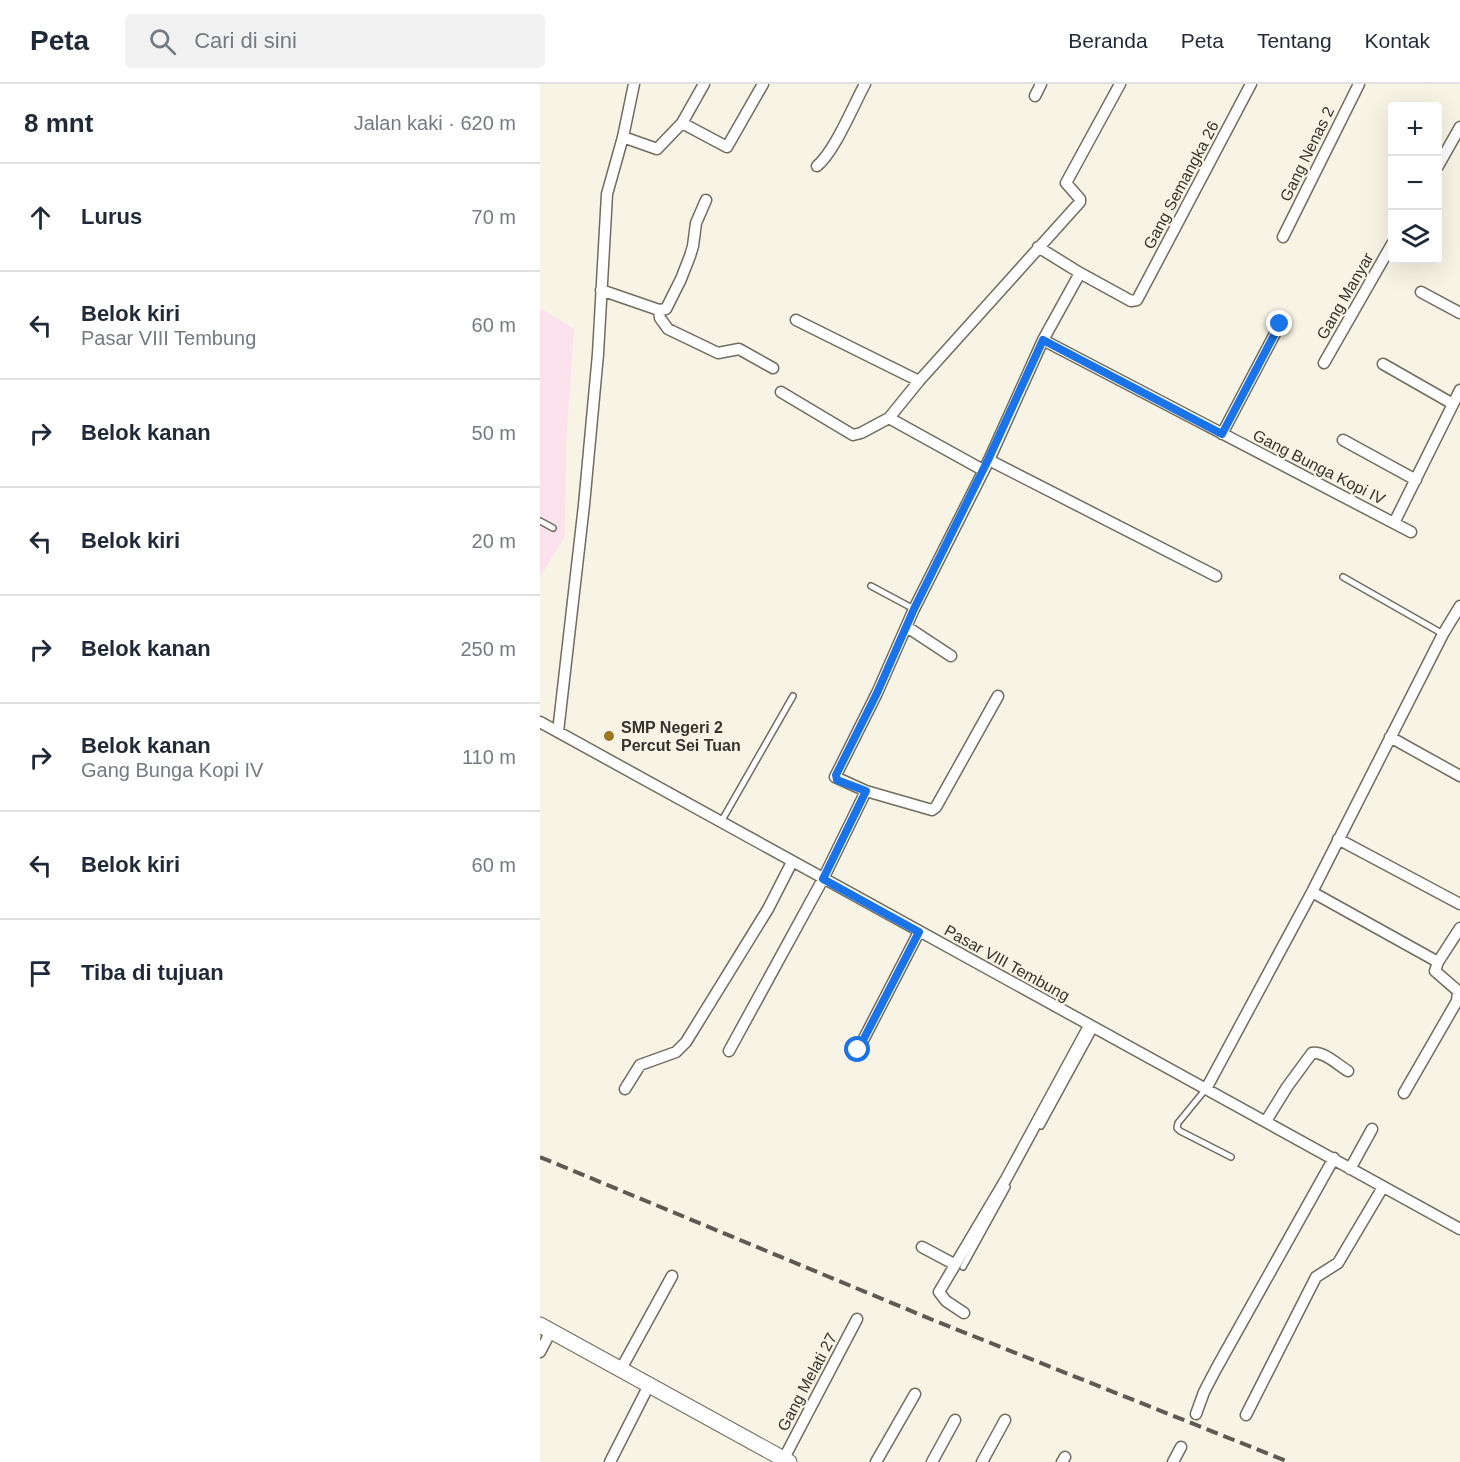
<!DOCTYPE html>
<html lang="id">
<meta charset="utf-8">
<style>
body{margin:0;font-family:Helvetica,sans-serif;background:#f2f2f3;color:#1f2937}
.controls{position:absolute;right:18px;top:18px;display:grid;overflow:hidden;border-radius:6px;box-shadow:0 6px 24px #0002}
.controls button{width:54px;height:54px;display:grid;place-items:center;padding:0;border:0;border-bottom:2px solid #e0e1e3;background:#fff;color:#1f2937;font:30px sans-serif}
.stop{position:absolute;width:18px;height:18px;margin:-14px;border:4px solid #1a73e8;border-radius:50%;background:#fff}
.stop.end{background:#1a73e8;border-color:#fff;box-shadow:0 2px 6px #0008}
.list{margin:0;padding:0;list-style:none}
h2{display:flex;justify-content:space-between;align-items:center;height:78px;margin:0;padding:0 24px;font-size:26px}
h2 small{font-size:20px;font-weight:400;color:#747a83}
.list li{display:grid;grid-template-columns:39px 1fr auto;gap:18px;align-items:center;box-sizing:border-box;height:108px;padding:0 24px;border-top:2px solid #e0e1e3}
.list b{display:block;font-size:22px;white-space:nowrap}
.list p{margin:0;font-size:20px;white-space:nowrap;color:#747a83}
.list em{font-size:20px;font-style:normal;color:#747a83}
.icon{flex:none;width:33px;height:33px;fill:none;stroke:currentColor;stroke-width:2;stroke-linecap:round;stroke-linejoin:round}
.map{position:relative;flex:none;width:920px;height:1378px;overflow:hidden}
header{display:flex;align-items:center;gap:36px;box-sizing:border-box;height:84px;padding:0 30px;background:#fff;border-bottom:2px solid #e0e1e3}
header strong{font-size:28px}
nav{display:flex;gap:33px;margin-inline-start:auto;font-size:21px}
.search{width:420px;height:54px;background:#f2f2f3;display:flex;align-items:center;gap:15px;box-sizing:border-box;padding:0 21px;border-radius:6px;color:#747a83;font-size:22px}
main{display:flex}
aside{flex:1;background:#fff}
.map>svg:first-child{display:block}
.industrial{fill:#fbe2ec}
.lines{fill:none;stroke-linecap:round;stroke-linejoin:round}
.lane-casing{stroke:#706c5f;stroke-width:8}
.street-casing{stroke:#706c5f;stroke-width:13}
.secondary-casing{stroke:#706c5f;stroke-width:17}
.lane{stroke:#fff;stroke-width:5}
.street{stroke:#fff;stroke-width:10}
.secondary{stroke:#fff;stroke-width:15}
.rail{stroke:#5c5a52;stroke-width:4;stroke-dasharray:12 6;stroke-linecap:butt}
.route{stroke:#1a73e8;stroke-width:8}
.poi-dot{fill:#9e7523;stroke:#f8f4e5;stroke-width:2}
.labels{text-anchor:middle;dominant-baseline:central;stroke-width:4.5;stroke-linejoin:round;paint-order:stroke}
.street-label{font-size:16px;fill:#35332d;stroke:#f8f4e5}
.poi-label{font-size:16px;font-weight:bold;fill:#35332d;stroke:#f8f4e5;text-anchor:start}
</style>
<header>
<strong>Peta</strong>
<div class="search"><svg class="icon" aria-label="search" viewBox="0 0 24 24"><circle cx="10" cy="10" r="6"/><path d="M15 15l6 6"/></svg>Cari di sini</div>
<nav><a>Beranda</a><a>Peta</a><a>Tentang</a><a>Kontak</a></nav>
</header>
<main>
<aside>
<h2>8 mnt<small>Jalan kaki · 620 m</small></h2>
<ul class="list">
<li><svg class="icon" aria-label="ahead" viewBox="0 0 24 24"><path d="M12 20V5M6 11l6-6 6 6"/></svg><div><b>Lurus</b></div><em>70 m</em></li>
<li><svg class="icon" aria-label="left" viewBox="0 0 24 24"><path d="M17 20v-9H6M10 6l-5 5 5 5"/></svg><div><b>Belok kiri</b><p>Pasar VIII Tembung</p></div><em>60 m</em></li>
<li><svg class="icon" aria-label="right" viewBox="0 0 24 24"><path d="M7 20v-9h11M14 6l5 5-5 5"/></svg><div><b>Belok kanan</b></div><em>50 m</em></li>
<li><svg class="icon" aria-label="left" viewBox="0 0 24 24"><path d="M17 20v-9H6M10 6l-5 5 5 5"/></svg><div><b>Belok kiri</b></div><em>20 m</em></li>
<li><svg class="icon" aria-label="right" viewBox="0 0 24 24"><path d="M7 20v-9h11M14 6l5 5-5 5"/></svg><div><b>Belok kanan</b></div><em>250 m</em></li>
<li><svg class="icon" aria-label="right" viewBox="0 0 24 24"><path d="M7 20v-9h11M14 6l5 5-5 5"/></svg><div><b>Belok kanan</b><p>Gang Bunga Kopi IV</p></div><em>110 m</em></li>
<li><svg class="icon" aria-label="left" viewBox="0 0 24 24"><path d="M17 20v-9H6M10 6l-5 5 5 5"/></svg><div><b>Belok kiri</b></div><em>60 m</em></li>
<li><svg class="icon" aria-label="arrive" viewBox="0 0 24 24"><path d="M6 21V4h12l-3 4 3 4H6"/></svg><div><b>Tiba di tujuan</b></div></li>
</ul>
</aside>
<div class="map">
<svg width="920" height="1378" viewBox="0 0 920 1378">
<rect width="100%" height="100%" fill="#f8f4e5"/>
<!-- industrial -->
<path class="industrial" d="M0 224 34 245 26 360 25 452 0 493Z"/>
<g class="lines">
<defs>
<path id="lane" d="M0 437 13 444
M803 493 903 550
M331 502 374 525
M181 738 253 612
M665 1006 638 1039 637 1044 640 1047 691 1073
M501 1042 554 945
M423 1183 467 1103"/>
<path id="street" d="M495 12 501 0
M142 39 164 0
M83 53 117 65 142 39 187 63 223 0
M277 82C295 67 313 22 325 0
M898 82 920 43
M743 153 819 0
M498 163 540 189
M61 206 119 226 126 225 141 195 150 172 153 162 156 139 166 116
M881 208 920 229
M119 226 120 234 128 245 178 269 199 265 233 284
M256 236 379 297
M503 256 871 448
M784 279 852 160
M843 280 913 320
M241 308 313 351 321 349 349 334 379 297 540 118V115L526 99 580 0
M349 334 443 386
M682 350 740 240
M803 356 876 396
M449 376 676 492
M854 439 920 306
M367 543 411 572
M458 612 396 723 392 726 326 707 295 693 337 609 374 525 449 376 503 256 540 189 591 217 597 216 711 0
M0 638 920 1145
M18 648 44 421 58 270 67 110 83 53 94 0
M850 653 920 692
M798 755 920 820
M772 808 898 878
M318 966 379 848
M189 967 283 795 326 707
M85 1005 100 981 136 968 146 958 228 825 252 778
M666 1005 772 808 903 550 920 522
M864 1009 917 917 918 907 895 887 898 878 920 844
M726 1037 747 1003 772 969C784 967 798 981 808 987
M810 1085 832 1045
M382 1163 414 1180
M424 1229 406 1217 399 1208 466 1095 549 942
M0 1268 11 1247
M81 1285 132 1192
M656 1330 664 1308 676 1285 794 1074
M706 1331 776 1193 798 1179 843 1103
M70 1378 109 1301
M242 1378 317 1235
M336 1378 375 1310
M392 1378 415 1336
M442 1378 465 1336
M522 1378 525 1373
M633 1378 641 1363"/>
<path id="secondary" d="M0 1241 249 1378"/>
</defs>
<!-- lane casing -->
<use href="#lane" class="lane-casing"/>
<!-- street casing -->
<use href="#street" class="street-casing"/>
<!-- secondary casing -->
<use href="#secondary" class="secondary-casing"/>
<!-- lane -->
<use href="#lane" class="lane"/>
<!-- street -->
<use href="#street" class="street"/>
<!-- secondary -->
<use href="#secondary" class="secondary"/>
<!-- rail -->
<path class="rail" d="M0 1073 393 1236 749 1378"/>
</g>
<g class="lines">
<!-- route -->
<path class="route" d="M318 966 379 848 283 795 326 707 297 696 296 691 337 609 374 525 448 376 503 256 682 350 740 240"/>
</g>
<!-- markers -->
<circle class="poi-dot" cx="69" cy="652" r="6"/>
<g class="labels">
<!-- street labels -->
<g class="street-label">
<text transform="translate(767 70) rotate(-64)">Gang Nenas 2</text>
<text transform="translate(641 101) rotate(-62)">Gang Semangka 26</text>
<text transform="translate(805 212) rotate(-60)">Gang Manyar</text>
<text transform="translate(779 383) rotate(27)">Gang Bunga Kopi IV</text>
<text transform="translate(467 879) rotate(29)">Pasar VIII Tembung</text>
<text transform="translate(267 1298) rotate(-62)">Gang Melati 27</text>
</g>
<!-- poi labels -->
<g class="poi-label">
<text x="81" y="643">SMP Negeri 2<tspan x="81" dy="18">Percut Sei Tuan</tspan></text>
</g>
</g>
</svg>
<div class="controls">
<button>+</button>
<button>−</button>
<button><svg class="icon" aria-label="layers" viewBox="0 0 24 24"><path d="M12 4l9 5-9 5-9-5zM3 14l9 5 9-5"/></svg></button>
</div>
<div class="stop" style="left:318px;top:966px"></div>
<div class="stop end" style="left:740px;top:240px"></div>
</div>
</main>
